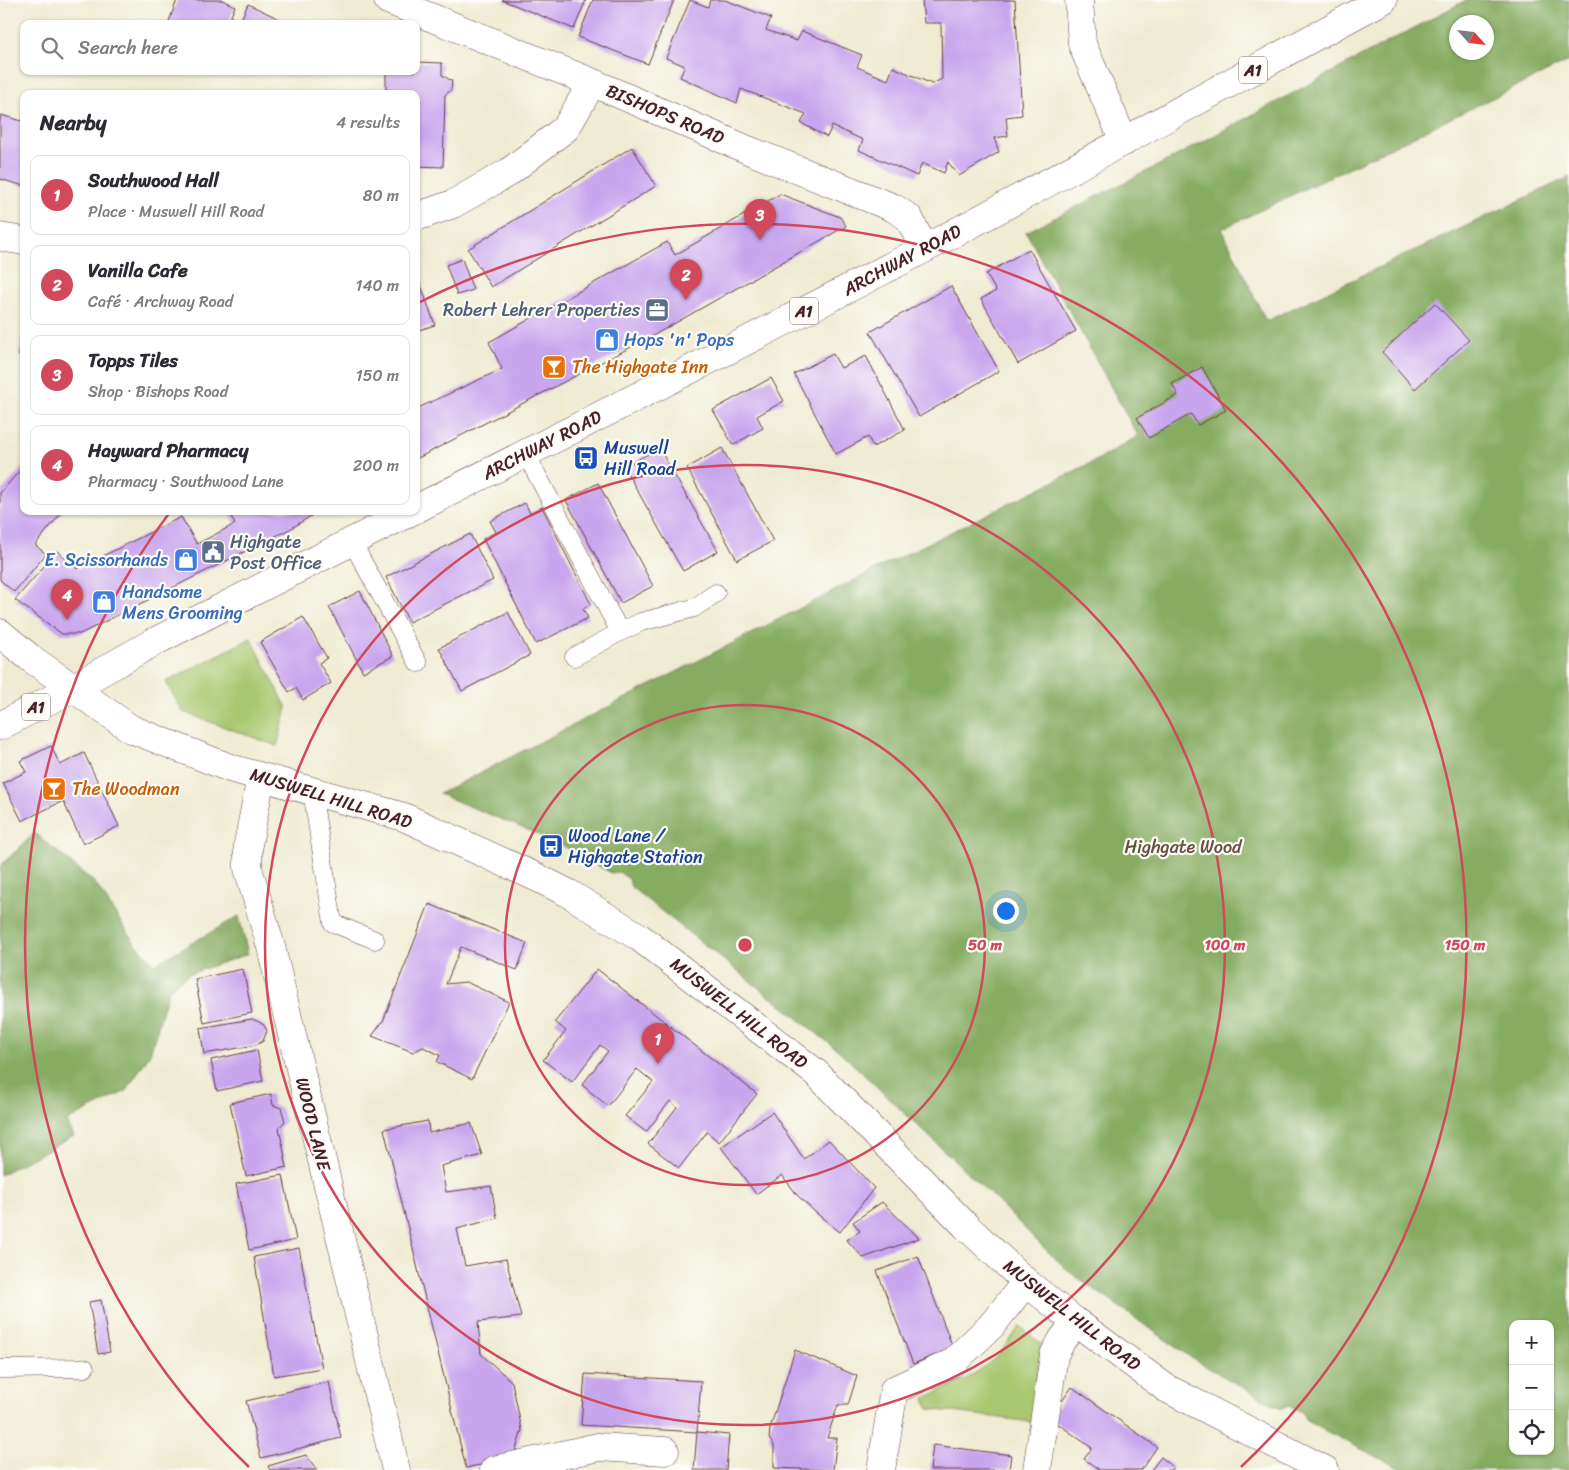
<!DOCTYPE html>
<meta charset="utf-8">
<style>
body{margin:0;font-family:Sriracha,sans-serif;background:#f2f2f3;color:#2b2b33}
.controls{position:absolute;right:15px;bottom:15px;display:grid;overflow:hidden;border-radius:10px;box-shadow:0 1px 4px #0004}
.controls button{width:45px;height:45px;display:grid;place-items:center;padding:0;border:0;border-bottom:1px solid #e1e1e2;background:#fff;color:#2b2b33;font:25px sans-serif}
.compass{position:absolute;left:1449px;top:15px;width:45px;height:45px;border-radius:50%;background:#fff;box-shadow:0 1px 4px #0004;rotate:117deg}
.you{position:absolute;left:1005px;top:910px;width:18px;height:18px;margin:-12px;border:4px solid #fff;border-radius:50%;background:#1a73e8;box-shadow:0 0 0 8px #1a73e833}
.badge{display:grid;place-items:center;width:32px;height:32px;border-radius:50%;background:#d1495b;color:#fff;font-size:16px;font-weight:700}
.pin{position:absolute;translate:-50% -41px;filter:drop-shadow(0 1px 2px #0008)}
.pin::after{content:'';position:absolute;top:26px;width:18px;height:15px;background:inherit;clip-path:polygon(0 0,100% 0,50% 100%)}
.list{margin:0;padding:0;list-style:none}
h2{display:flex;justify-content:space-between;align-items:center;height:65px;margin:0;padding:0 20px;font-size:21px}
h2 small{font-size:16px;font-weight:400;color:#7c7c81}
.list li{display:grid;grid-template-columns:32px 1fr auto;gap:15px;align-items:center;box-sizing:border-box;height:80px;margin:0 10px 10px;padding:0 10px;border:1px solid #e1e1e2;border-radius:10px}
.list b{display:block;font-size:19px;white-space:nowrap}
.list p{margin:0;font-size:16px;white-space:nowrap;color:#7c7c81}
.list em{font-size:16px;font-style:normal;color:#7c7c81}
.icon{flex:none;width:28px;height:28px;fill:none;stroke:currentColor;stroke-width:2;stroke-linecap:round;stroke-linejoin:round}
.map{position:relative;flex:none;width:1569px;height:1470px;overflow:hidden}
.search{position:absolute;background:#fff;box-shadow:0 1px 4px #0004;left:20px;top:20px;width:400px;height:55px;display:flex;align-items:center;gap:12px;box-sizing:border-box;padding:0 18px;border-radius:10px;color:#7c7c81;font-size:19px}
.panel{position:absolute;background:#fff;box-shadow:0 1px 4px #0004;left:20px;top:90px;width:400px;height:425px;border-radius:10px}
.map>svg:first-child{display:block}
.green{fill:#a9c76f;stroke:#7a734d}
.forest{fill:#86ac62;stroke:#686646;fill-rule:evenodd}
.building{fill:#c8a6ee}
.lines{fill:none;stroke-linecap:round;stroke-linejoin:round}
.lane-casing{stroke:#633e44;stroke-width:19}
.street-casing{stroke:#633e44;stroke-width:29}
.secondary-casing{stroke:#633e44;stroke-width:29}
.highway-casing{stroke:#633e44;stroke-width:29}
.lane{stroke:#fff;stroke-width:18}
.street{stroke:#fff;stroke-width:28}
.secondary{stroke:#fff;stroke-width:28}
.highway{stroke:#fff;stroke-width:28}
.ring{fill:none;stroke:#d1495b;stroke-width:2.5}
.labels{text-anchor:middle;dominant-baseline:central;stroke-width:4.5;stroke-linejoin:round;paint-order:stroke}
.shield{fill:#fdfcf7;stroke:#806168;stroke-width:1}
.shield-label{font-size:16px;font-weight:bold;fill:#4a1f2b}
.street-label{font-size:18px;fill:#4a1f2b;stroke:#fdfcf7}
.service-label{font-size:18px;fill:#4e5e75;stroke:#fdfcf7;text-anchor:end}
.shop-label{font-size:18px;fill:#366cbe;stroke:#fdfcf7;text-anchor:start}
.food-label{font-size:18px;fill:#c56008;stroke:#fdfcf7;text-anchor:start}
.transit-label{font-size:18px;fill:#164399;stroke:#fdfcf7;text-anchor:start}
.park-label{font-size:18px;fill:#66513f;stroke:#fdfcf7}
.centre{fill:#d1495b;stroke:#fdfcf7;stroke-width:2.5}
.ring-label{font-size:15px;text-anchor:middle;font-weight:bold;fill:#d1495b;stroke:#fdfcf7;stroke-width:4.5;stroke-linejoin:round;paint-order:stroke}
</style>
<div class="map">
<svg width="1569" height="1470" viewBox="0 0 1569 1470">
<rect width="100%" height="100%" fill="#fdfcf7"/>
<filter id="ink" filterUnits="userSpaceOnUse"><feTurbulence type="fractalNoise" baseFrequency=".02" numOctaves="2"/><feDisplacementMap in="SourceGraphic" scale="10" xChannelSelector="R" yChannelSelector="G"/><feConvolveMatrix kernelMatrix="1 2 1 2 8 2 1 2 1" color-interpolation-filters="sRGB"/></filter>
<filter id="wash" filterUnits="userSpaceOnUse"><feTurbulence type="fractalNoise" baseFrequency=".0096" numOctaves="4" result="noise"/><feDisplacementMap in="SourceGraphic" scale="20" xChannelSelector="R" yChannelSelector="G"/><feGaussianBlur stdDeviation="1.12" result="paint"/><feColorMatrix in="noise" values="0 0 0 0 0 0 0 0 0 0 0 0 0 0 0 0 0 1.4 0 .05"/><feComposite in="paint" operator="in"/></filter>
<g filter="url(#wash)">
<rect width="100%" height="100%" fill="#efebd2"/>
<!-- green -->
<path class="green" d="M251 638 287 708 277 746 183 712 166 682Z
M1020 1326 1041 1344 1032 1422 929 1409 925 1398 972 1376 998 1356Z"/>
<!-- forest -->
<path class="forest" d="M1466 0H1569V61L1222 229 1266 321 1569 177V1470H1403L1306 1421 1302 1412 1290 1406 1281 1409 1193 1359 1071 1273 1047 1251 992 1196 839 1051 631 887 629 879 619 872 611 873 560 844 562 840 555 836 552 840 439 794 896 559 1099 459 1138 436 1026 232 1161 164ZM1456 22H1486V52H1456ZM1513 1324H1550V1451H1513Z
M35 833 95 883 134 942 155 964 239 916 248 954 189 974 169 989 150 1054 126 1091 67 1121 74 1136 0 1175V866Z"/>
<g id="blocks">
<!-- building -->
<path class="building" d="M177 0H222L235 6 228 24H168Z
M502 0H586L574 29Z
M593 0H674L648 64 578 37Z
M690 0 708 7 710 0H725L771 18 766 30 797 41 802 31 862 55 857 67 888 80 893 67 932 84 942 79 941 23H924L922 0H1015L1022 115 1006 117 1008 136 994 138 999 152 959 176 948 162 944 173 922 163 917 176 859 150 863 140 832 126 827 137 801 123 806 114 741 89 737 103 680 77 685 66 666 58Z
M248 4 290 24H239Z
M416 62 442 63V75L452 81 451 90 445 95 443 167 416 166V94H386V71H416Z
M1 115 22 121 24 116V186L0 179V121Z
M632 147 656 186 491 287 468 249Z
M780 194 840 217 846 226 656 334 416 459V409L502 369 489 342 667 242 675 255Z
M1029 249 1076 331 1018 364 981 299 996 291 986 274Z
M462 259 473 290 457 295 446 265Z
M416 271 435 325 416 331Z
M951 286 999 371 919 417 870 332Z
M1435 303 1469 340 1415 389 1382 352Z
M23 335H24V356H19Z
M833 354 841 368 866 356 905 430 873 447 868 437 836 454 794 374Z
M1202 367 1226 410 1198 425 1191 414 1149 438 1137 418 1178 395 1172 384Z
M771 378 784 401 757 416 763 428 733 445 713 410Z
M659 448 718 551 683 571 624 467Z
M722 448 773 541 737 560 687 468Z
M22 468 24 470V511H63L35 545 46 554 14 592 0 580V493Z
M598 483 653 586 621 603 566 500Z
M525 503 530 513 542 507 591 604 583 609 588 618 536 644 483 539 496 532 490 521Z
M228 511H319L290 529 80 634H62L15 600 57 551 77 569 181 517 197 544 235 524Z
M470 534 493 580 409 622 386 577Z
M360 591 393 656 363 672 329 607Z
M508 612 530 655 462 691 439 648Z
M303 617 327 658 319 663 331 683 303 700 296 688 289 692 260 642Z
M51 746 60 765 84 753 119 826 83 844 63 801 22 821 3 783 26 772 20 761Z
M429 904 527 943 517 970 461 947 446 984 466 982 509 1002 472 1079 437 1062 440 1055 423 1047 413 1052 372 1036 383 1021Z
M243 969 252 1013 204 1023 195 979Z
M597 969 757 1094 719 1142 707 1132 679 1168 648 1144 677 1107 670 1101 646 1132 625 1116 653 1082 637 1069 608 1106 582 1085 608 1051 600 1045 572 1082 543 1060 566 1031 555 1022Z
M252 1019 259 1022 264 1025 267 1031 263 1041 256 1045 204 1054 200 1028Z
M257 1050 263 1081 217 1091 211 1060Z
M271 1094 273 1105 281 1108 285 1121 279 1128 287 1167 246 1176 230 1103Z
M772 1112 804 1159 829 1140 874 1188 840 1232 816 1213 798 1196 782 1175 756 1194 721 1147Z
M428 1121 429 1133 471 1123 482 1155 441 1166 446 1192 491 1186 497 1218 457 1229 465 1266 506 1259 521 1317 478 1322 481 1354 512 1382 522 1430 513 1458 466 1468 384 1129Z
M283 1175 296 1240 249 1250 236 1184Z
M882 1202 919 1238 863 1258 847 1240 860 1231 853 1222Z
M299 1248 322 1368 274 1376 254 1257Z
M918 1256 953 1348 913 1364 877 1271Z
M101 1300 110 1352 98 1354 89 1302Z
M795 1350 857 1376 848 1405H838L827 1438H837L833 1470 774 1468V1445L769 1439 770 1428Z
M585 1374 701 1381 697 1432 581 1425Z
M329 1382 341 1438 261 1458 246 1401Z
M1072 1387 1157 1447 1141 1470H1100L1084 1459 1092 1448 1050 1418Z
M697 1432 729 1435 726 1470H694Z
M933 1445 1011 1455 1009 1470H930Z
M306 1455 317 1470H270L268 1466Z
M1161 1457 1173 1467 1171 1470H1151Z"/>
</g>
</g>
<g filter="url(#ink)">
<use href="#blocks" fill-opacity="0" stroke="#633e44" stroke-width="1"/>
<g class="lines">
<defs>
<path id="lane" d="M526 454 620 632 641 622 694 608 716 593
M352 542 418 663
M574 657 620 632
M312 791 333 923 375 940
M0 1369 85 1368"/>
<path id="street" d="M388 0 591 82 748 150 894 208 909 218 924 249
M1079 0 1082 44 1124 142
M416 217 453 204 509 172 566 128 585 95 591 82
M0 237 24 241
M261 777 248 844V868L271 947 396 1470
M494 1470 598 1447 665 1451
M881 1470 894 1390 952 1363 991 1326 1026 1282
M1037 1470 1054 1355 1062 1340 1076 1322"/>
<path id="secondary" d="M0 633 29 657 131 729 230 768 404 817 536 877 568 893 639 937 816 1073 966 1226 1026 1282 1076 1322 1166 1388 1325 1470"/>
<path id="highway" d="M416 509C586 423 756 337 924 249 1078 168 1229 82 1383 0
M0 726 73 688 154 642 412 511"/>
</defs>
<!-- lane casing -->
<use href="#lane" class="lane-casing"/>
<!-- street casing -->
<use href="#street" class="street-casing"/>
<!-- secondary casing -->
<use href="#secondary" class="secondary-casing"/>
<!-- highway casing -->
<use href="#highway" class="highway-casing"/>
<!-- lane -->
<use href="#lane" class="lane"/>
<!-- street -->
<use href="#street" class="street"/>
<!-- secondary -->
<use href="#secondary" class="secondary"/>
<!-- highway -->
<use href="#highway" class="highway"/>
</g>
</g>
<!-- distance rings -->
<g class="ring">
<circle cx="745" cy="945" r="240"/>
<circle cx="745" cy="945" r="480"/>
<path d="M249 1467A720 720 0 0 1 170 512M418 303A720 720 0 0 1 1241 1467"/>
</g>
<!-- icons -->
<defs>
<symbol id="office-square" viewBox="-11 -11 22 22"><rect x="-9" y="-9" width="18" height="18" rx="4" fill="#5c6f8a" stroke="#fdfcf7"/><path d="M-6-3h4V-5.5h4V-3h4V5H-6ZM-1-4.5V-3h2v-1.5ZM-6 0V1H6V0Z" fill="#fff"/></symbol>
<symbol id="shop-square" viewBox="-11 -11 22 22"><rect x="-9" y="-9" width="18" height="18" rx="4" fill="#3f7fe0" stroke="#fdfcf7"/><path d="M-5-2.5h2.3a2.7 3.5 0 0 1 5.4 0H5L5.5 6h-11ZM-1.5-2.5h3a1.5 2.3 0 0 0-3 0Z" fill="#fff"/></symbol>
<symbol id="bar-square" viewBox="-11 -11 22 22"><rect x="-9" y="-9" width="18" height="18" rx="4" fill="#e8710a" stroke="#fdfcf7"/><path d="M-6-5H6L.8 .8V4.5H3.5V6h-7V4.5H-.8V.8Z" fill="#fff"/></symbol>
<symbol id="bus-square" viewBox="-11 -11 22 22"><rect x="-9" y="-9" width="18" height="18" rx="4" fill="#1a4fb4" stroke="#fdfcf7"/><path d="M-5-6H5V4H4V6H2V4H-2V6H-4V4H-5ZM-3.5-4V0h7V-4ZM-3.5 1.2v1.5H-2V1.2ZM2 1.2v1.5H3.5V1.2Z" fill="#fff"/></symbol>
<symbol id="civic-square" viewBox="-11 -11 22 22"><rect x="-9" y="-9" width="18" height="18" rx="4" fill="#5c6f8a" stroke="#fdfcf7"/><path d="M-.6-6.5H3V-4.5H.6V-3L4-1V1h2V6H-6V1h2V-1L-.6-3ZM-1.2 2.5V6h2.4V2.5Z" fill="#fff"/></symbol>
</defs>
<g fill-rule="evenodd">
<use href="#office-square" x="643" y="296" width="28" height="28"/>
<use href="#shop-square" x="593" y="326" width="28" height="28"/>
<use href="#bar-square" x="540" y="353" width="28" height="28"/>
<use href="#bus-square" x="572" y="444" width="28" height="28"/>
<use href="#civic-square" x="199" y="538" width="28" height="28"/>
<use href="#shop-square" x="172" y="546" width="28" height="28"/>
<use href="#shop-square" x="90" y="588" width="28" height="28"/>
<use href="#bar-square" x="40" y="775" width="28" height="28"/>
<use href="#bus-square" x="537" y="832" width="28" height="28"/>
</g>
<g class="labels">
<!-- shield labels -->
<g class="shield">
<rect x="1239" y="56.5" width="28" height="27" rx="4"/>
<rect x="790" y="297.5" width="28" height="27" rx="4"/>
<rect x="22" y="693.5" width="28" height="27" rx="4"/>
</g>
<g class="shield-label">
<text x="1253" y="70">A1</text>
<text x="804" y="311">A1</text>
<text x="36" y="707">A1</text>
</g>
<!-- street labels -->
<g class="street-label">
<text transform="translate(665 114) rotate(23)">BISHOPS ROAD</text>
<text transform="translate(902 260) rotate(-28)">ARCHWAY ROAD</text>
<text transform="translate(542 445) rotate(-27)">ARCHWAY ROAD</text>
<text transform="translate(331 798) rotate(17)">MUSWELL HILL ROAD</text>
<text transform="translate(739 1013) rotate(38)">MUSWELL HILL ROAD</text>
<text transform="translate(313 1124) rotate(76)">WOOD LANE</text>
<text transform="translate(1072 1315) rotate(38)">MUSWELL HILL ROAD</text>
</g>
<!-- service labels -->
<g class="service-label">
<text x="640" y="310">Robert Lehrer Properties</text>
<text x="230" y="542" text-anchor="start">Highgate<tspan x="230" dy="21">Post Office</tspan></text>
</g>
<!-- shop labels -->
<g class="shop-label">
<text x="624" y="340">Hops 'n' Pops</text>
<text x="168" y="560" text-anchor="end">E. Scissorhands</text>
<text x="122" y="592">Handsome<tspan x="122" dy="21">Mens Grooming</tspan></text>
</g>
<!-- food labels -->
<g class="food-label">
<text x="572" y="367">The Highgate Inn</text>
<text x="72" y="789">The Woodman</text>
</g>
<!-- transit labels -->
<g class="transit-label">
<text x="604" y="448">Muswell<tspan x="604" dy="21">Hill Road</tspan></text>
<text x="568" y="836">Wood Lane /<tspan x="568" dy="21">Highgate Station</tspan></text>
</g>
<!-- park labels -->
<g class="park-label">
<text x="1183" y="847">Highgate Wood</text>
</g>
</g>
<circle cx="745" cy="945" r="8" class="centre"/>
<g class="ring-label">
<text x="985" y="950">50 m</text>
<text x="1225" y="950">100 m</text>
<text x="1465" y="950">150 m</text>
</g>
</svg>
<div class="controls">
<button>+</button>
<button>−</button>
<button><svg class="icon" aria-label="locate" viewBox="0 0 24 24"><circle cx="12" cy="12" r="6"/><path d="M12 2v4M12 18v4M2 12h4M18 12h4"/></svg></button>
</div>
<svg class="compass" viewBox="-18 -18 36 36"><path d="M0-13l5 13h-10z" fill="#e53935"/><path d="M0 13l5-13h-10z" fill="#7c7c81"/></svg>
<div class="you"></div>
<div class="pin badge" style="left:658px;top:1064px">1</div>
<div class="pin badge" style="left:686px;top:300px">2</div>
<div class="pin badge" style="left:760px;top:240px">3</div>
<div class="pin badge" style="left:67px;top:620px">4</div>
<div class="search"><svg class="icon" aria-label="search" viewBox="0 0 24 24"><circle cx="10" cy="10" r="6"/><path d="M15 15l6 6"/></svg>Search here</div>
<section class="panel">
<h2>Nearby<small>4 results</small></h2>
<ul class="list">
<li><span class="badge">1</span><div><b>Southwood Hall</b><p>Place · Muswell Hill Road</p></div><em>80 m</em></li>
<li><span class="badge">2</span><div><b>Vanilla Cafe</b><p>Café · Archway Road</p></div><em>140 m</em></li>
<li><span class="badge">3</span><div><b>Topps Tiles</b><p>Shop · Bishops Road</p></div><em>150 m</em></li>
<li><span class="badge">4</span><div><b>Hayward Pharmacy</b><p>Pharmacy · Southwood Lane</p></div><em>200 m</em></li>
</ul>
</section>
</div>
